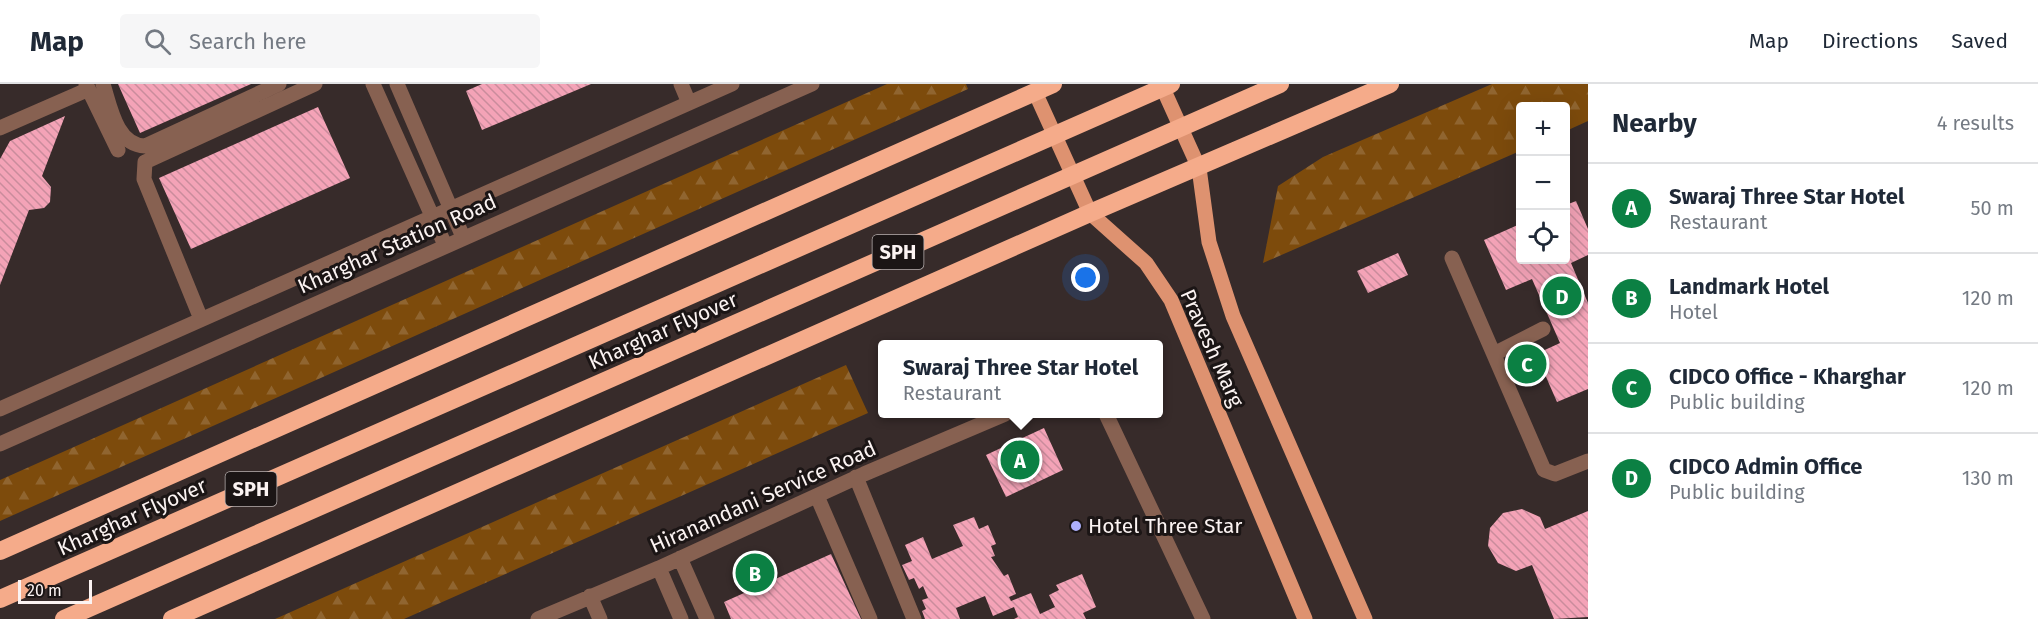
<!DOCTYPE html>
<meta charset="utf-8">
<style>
body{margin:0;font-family:"Fira Sans",sans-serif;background:#f6f6f7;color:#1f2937}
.controls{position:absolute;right:18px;top:18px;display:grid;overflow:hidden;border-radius:6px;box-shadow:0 6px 24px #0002}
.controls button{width:54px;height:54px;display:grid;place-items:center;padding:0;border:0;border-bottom:2px solid #e0e1e3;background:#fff;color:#1f2937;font:30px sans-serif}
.scale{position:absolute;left:18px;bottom:15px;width:74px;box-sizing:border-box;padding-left:6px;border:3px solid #fbf3f2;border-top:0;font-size:16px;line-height:21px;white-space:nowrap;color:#fbf3f2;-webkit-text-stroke:4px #1b1515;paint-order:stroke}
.you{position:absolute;left:1086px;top:194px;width:21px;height:21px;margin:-15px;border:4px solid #fff;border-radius:50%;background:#1a73e8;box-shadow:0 0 0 9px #1a73e833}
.badge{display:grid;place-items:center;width:39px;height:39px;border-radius:50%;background:#0b8043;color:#fff;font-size:20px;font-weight:700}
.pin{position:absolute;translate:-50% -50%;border:3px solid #fff;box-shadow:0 2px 6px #0006}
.popup{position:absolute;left:878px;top:256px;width:285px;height:78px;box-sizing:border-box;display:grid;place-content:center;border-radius:6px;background:#fff;filter:drop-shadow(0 2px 4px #0005);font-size:20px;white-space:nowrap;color:#747a83}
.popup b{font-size:22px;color:#1f2937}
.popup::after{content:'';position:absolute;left:50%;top:100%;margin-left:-12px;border:12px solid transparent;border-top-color:#fff}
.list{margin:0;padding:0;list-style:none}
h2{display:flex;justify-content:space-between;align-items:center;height:78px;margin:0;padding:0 24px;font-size:26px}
h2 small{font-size:20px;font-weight:400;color:#747a83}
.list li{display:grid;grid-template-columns:39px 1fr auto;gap:18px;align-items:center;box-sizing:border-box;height:90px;padding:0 24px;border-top:2px solid #e0e1e3}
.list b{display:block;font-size:22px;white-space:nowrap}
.list p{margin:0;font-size:20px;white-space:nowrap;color:#747a83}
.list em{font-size:20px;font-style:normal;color:#747a83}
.icon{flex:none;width:33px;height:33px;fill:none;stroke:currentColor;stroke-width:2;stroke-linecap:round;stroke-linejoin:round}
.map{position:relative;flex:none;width:1588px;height:535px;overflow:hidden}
header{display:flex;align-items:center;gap:36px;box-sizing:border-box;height:84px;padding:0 30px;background:#fff;border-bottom:2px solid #e0e1e3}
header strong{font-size:28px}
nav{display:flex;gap:33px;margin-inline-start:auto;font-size:21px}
.search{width:420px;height:54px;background:#f6f6f7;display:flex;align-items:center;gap:15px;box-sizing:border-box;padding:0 21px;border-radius:6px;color:#747a83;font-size:22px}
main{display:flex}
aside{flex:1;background:#fff}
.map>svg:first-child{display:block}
.forest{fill:url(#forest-firs)}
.building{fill:url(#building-back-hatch)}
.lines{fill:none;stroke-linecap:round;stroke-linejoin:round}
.minor{stroke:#876151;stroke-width:15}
.major{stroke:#de9270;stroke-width:15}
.highway{stroke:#f5ab8a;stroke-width:18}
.poi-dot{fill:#adaffb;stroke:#1b1515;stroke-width:2}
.labels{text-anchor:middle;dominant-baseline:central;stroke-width:6;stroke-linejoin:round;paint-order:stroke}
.shield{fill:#1b1515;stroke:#b8b0b0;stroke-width:1.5}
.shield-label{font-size:20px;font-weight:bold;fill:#fbf3f2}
.street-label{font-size:21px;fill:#fbf3f2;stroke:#1b1515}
.poi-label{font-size:21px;fill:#fbf3f2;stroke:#1b1515;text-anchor:start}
</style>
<header>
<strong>Map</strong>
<div class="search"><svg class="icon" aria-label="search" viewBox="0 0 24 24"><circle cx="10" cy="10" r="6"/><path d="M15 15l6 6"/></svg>Search here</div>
<nav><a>Map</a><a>Directions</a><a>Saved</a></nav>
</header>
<main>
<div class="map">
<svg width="1588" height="535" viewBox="0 0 1588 535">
<defs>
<pattern id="forest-firs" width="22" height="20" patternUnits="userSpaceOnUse" patternTransform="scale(1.5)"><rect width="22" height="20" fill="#7d4b0c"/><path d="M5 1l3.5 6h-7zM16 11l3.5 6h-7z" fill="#906530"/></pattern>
<pattern id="building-back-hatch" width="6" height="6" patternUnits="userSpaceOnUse" patternTransform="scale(1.5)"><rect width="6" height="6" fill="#f4a3b7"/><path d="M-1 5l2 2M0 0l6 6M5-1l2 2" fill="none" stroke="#ca8c9c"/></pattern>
</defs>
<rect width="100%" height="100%" fill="#372b2a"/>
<!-- forest -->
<path class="forest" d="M887 0H966L968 5 0 437V396Z
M1492 0H1588V37L1566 47V22H1520V67L1263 179 1278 102 1323 73Z
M846 281 868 329 404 535H275Z"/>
<!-- building -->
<path class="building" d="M118 0H251L140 49Z
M482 0H591L482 46 466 7Z
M318 23 350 94 191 165 159 94Z
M65 32 42 92 51 103 50 118 44 124 29 126 0 201V75L10 57Z
M1576 117 1588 145V171L1571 179 1588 219V305L1557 318 1536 270 1560 259 1532 195 1506 206 1484 156 1520 140V176H1566V121Z
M1398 169 1408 191 1368 209 1357 187Z
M1044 344 1063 386 1006 413 986 371Z
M1522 425 1540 433 1545 445 1588 427V533L1554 535 1532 481 1516 487 1498 479 1488 462 1490 444 1503 429Z
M974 433 979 445 988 441 996 460 991 462 995 472 991 473 1004 492 1008 490 1016 510 1009 513 1011 517 1031 509 1040 530 1055 523 1049 511 1059 506 1056 501 1082 490 1096 523 1083 529 1086 535H1014L1018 533 1014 523 993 532 985 512 956 524 960 535H925L922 527 926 525 922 516 928 514 923 502 919 505 914 494 909 496 902 481 912 477 905 461 923 453 932 475 963 462 953 441Z
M831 470 861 535H731L724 518Z"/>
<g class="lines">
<!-- minor -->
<path class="minor" d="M86 0 118 66
M103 0C110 22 116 61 145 62L279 0
M373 0 445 161
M397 0 463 153
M681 0 689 19
M0 44 87 6
M1452 174 1544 386 1555 390 1588 377
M201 235 144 95 145 78 315 0
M1494 270 1543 245
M0 325 732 0
M1106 330 1203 535
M0 360 812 0
M856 393 914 535
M817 412 870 535
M680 474 707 535
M659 484 681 535
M590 512 600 535
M538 535 659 484 864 390 1005 330"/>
<!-- major -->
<path class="major" d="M1161 0 1199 84 1209 158 1233 232 1365 535
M1035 8 1090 129 1146 179 1171 216 1305 535"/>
<!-- highway -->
<path class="highway" d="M0 467 1053 0
M0 515 1171 0
M64 535 1280 0
M172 535 1090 129 1390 0"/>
</g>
<!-- markers -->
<circle class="poi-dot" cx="1076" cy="442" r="6"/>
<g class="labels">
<!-- shield labels -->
<g class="shield">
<rect x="872.5" y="151" width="51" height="34" rx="4.5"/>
<rect x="225.5" y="388" width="51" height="34" rx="4.5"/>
</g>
<g class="shield-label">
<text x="898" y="168">SPH</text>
<text x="251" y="405">SPH</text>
</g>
<!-- street labels -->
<g class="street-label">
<text transform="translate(397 160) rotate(-24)">Kharghar Station Road</text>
<text transform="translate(663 247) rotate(-24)">Kharghar Flyover</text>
<text transform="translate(1212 264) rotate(66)">Pravesh Marg</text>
<text transform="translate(763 413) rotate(-24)">Hiranandani Service Road</text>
<text transform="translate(132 433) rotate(-24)">Kharghar Flyover</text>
</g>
<!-- poi labels -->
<g class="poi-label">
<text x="1088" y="442">Hotel Three Star</text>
</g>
</g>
</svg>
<div class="controls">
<button>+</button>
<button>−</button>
<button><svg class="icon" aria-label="locate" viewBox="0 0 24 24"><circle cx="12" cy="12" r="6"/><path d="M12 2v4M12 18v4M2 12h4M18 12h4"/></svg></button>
</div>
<div class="scale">20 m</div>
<div class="you"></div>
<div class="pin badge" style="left:1020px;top:376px">A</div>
<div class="popup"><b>Swaraj Three Star Hotel</b>Restaurant</div>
<div class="pin badge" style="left:755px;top:489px">B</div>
<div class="pin badge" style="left:1527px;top:280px">C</div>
<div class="pin badge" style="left:1562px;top:212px">D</div>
</div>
<aside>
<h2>Nearby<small>4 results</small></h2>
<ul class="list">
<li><span class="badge">A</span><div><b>Swaraj Three Star Hotel</b><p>Restaurant</p></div><em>50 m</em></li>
<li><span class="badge">B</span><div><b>Landmark Hotel</b><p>Hotel</p></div><em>120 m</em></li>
<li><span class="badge">C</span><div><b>CIDCO Office - Kharghar</b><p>Public building</p></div><em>120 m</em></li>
<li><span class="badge">D</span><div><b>CIDCO Admin Office</b><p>Public building</p></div><em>130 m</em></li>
</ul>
</aside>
</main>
